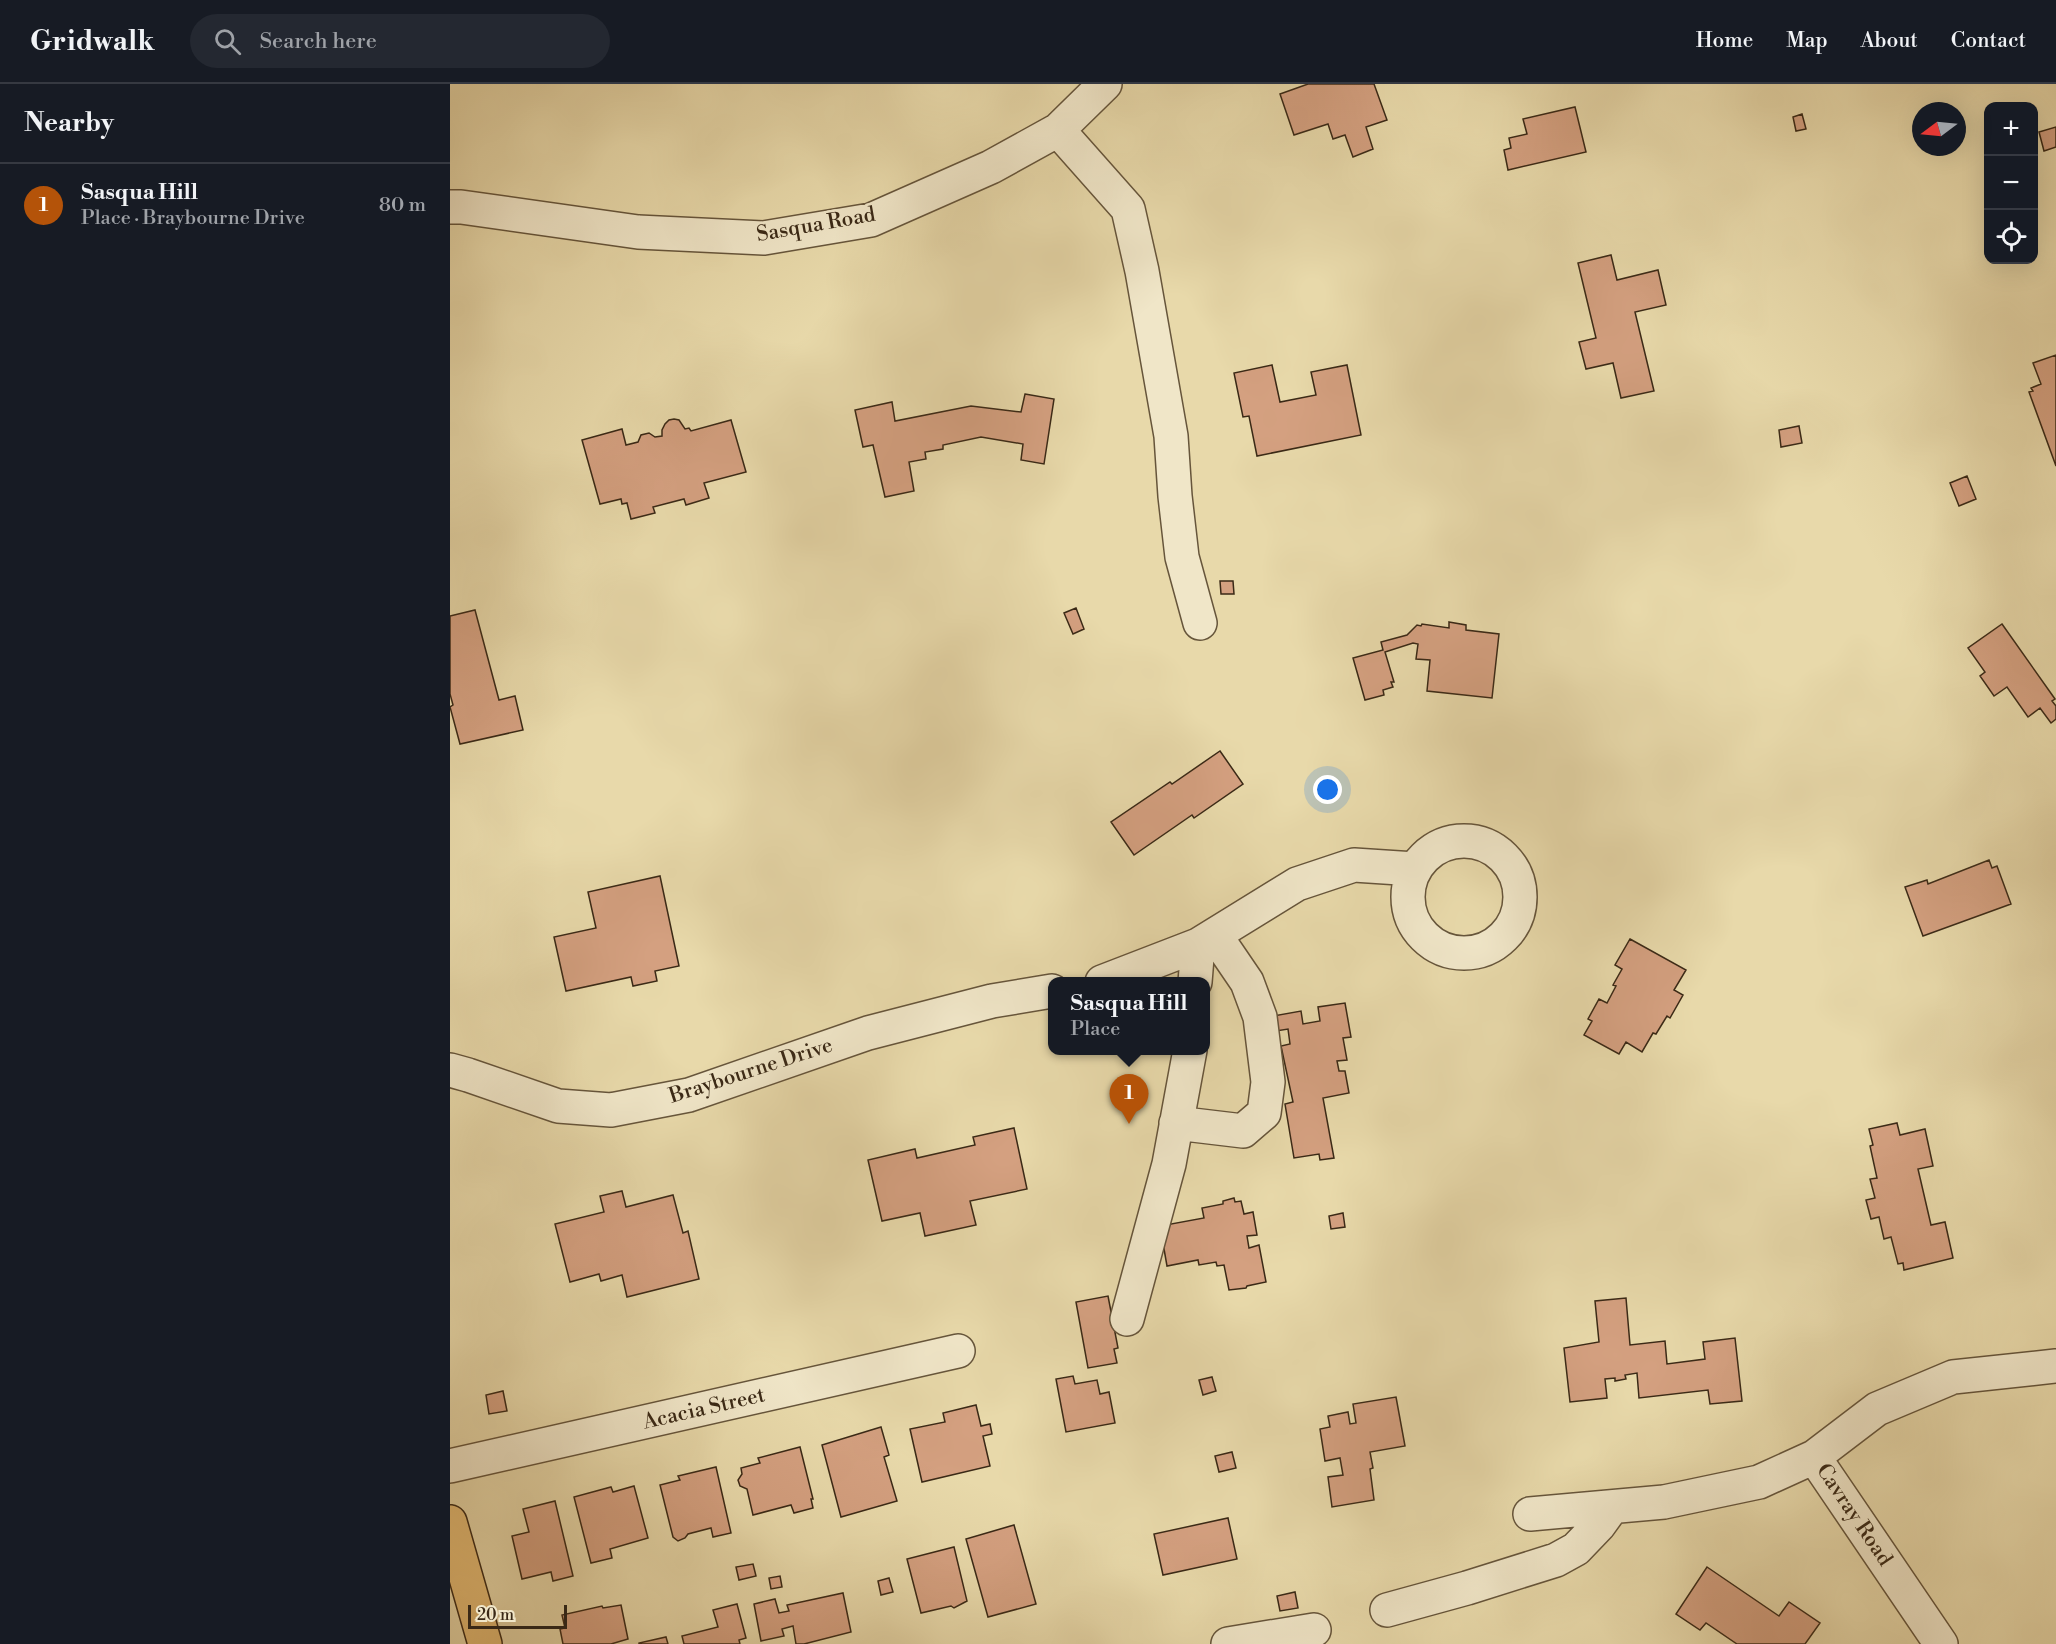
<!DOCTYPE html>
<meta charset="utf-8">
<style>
body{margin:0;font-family:"Libre Bodoni",serif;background:#242831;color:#f1f3f6}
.controls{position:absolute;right:18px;top:18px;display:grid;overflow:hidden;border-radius:12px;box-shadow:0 6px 24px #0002}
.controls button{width:54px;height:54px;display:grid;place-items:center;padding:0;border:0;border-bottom:2px solid #363941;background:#171b24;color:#f1f3f6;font:30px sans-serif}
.compass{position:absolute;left:1462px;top:18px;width:54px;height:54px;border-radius:50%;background:#171b24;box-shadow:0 6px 24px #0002;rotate:254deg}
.scale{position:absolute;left:18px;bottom:15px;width:99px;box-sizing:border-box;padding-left:6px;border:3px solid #3a2916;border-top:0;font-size:16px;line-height:21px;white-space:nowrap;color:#3a2916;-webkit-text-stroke:4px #f0e6c8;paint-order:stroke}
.you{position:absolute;left:878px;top:706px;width:21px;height:21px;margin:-15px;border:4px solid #fff;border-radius:50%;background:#1a73e8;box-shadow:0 0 0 9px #1a73e833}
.badge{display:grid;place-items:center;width:39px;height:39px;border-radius:50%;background:#b45309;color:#fff;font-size:20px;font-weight:700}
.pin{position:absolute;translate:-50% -50px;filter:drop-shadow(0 2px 3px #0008)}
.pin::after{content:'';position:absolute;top:32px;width:21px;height:18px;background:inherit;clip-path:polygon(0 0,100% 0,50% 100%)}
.popup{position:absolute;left:598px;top:893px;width:162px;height:78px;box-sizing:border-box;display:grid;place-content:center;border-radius:12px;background:#171b24;filter:drop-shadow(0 2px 4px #0005);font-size:20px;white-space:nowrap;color:#9ea1a6}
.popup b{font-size:22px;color:#f1f3f6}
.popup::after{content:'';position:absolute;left:50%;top:100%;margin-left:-12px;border:12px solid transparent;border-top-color:#171b24}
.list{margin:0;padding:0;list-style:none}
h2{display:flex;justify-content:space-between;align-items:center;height:78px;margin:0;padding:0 24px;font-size:26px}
h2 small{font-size:20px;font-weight:400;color:#9ea1a6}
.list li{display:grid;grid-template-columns:39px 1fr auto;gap:18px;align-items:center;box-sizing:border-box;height:84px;padding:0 24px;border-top:2px solid #363941}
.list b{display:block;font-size:22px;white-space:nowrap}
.list p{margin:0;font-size:20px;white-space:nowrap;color:#9ea1a6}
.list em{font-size:20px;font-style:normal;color:#9ea1a6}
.icon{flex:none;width:33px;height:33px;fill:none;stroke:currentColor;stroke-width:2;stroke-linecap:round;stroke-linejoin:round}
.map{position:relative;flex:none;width:1606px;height:1560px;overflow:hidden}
header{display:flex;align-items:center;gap:36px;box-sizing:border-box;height:84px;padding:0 30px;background:#171b24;border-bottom:2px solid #363941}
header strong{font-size:28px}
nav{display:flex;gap:33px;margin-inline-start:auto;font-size:21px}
.search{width:420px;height:54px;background:#242831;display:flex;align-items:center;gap:15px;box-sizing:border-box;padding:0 21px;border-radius:33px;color:#9ea1a6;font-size:22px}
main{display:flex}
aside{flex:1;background:#171b24}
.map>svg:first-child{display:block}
.building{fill:#d4a080;stroke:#3a2916;stroke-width:1.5}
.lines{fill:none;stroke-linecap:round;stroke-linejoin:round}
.minor-casing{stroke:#66553b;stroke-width:36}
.major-casing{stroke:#3a2916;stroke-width:36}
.minor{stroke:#f0e6c8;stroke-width:33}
.major{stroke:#e4bc75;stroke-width:33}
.labels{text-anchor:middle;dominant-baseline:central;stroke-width:5;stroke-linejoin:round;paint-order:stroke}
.street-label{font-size:21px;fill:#3a2916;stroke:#f0e6c8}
</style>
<header>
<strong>Gridwalk</strong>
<div class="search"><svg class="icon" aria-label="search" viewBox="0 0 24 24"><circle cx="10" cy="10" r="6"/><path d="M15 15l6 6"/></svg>Search here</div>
<nav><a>Home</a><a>Map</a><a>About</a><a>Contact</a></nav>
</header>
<main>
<aside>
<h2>Nearby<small></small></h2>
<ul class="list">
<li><span class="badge">1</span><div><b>Sasqua Hill</b><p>Place · Braybourne Drive</p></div><em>80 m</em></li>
</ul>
</aside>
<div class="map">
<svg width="1606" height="1560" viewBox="0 0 1606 1560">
<rect width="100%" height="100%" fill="#e8d9aa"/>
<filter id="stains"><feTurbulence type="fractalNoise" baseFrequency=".00333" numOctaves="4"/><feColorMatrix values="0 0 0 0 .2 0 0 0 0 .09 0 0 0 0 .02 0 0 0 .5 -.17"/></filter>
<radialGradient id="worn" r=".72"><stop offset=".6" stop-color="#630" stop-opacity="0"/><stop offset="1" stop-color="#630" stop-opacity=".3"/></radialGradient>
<!-- building -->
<path class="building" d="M858 0H924L937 36 916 43 923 65 903 73 895 51 883 55 878 40 844 51 830 10Z
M1125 23 1136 68 1058 86 1054 66 1061 64 1059 54 1077 50 1073 35Z
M1352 30 1356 45 1346 47 1343 33Z
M1606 43V63L1594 67 1589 48Z
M1161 171 1167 196 1208 186 1216 221 1185 228 1204 307 1171 314 1163 279 1136 285 1129 258 1146 254 1128 179Z
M1606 271V382L1579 308 1583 307 1581 304 1591 300 1583 279Z
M822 281 830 318 866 311 861 288 897 281 911 351 807 372 799 332 793 333 784 289Z
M575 310 604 315 594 380 571 376 573 360 531 353 493 361V365L475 368 476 375 459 378 464 407 435 413 423 361 413 363 405 326 442 318 445 337 521 322 571 328Z
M224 335 229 336 235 345 239 344 241 347 281 336 296 388 254 399 259 414 236 421 234 415 203 423 205 429 181 435 177 419 172 420 171 415 150 420 132 356 172 345 176 361 188 358 191 351 199 349 205 353 212 352V346L215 340 219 336Z
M1349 342 1352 359 1331 363 1329 346Z
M1517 392 1526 415 1509 422 1500 399Z
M770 497H783L784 510H771Z
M626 524 634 545 623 550 614 529Z
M25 526 49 616 65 612 73 646 10 660 0 623 3 621 0 610V532Z
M999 538 1016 541V546L1049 550 1042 614 977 607 980 576 966 575 968 560 963 559 935 568 944 598H941L943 603 933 606 934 611 915 616 903 574 933 566 931 558 957 551 967 541 971 542 972 540 999 544Z
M1552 540 1605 615 1602 617 1606 622V635L1601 639 1590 624 1578 633 1557 603 1544 612 1530 592 1535 588 1518 564Z
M770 667 793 700 744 734 742 731 684 771 661 738 720 698 722 700Z
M1539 776 1542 784 1547 782 1561 820 1473 852 1455 803 1477 796 1478 800Z
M210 792 229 882 205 887 207 897 183 902 181 893 116 907 104 853 146 844 138 808Z
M1180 855 1236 886 1224 906 1233 911 1220 934 1217 932 1206 950 1203 949 1192 968 1176 958 1169 970 1134 951 1142 937 1138 935 1149 915 1157 919 1166 902 1163 901 1172 885 1165 881Z
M895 919 901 953 893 954 897 976 887 977 889 987H895L899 1009 873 1014 884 1074 870 1076 869 1070 844 1074 835 1020 843 1018 831 962 840 960 838 945 826 947 823 932 851 927 853 940 870 937 868 923Z
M1447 1039 1450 1051 1475 1045 1483 1082 1468 1085 1481 1141 1495 1138 1503 1174 1454 1186 1453 1179 1448 1180 1441 1153 1434 1155 1429 1133 1421 1135 1416 1116 1425 1114 1420 1095 1427 1094 1420 1062 1423 1061 1419 1045Z
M564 1044 577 1105 520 1117 526 1141 475 1152 470 1129 432 1137 418 1076 465 1065 467 1074 525 1061 523 1053Z
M172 1107 176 1123 223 1111 233 1149 238 1147 249 1195 177 1213 172 1191 151 1197 149 1190 120 1198 105 1140 154 1128 150 1112Z
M784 1114 785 1118 791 1117 794 1130 803 1128 807 1151 797 1152 799 1164 809 1161 816 1198 797 1202 796 1204 779 1206 774 1181 767 1182 766 1178 749 1181 748 1176 717 1182 710 1142 754 1134 752 1124 773 1120V1117Z
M893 1129 895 1143 881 1145 879 1132Z
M658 1212 668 1264 664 1265 667 1279 638 1284 626 1218Z
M1176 1214 1180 1261 1215 1257 1217 1280 1255 1275 1253 1258 1285 1254 1292 1317 1260 1320 1258 1306 1189 1314 1187 1289 1175 1291 1176 1295 1165 1297V1294L1155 1295 1157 1314 1120 1318 1114 1264 1149 1258 1145 1217Z
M623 1292 625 1300 647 1296 650 1310 659 1308 665 1339 616 1348 606 1295Z
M762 1293 766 1307 753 1311 749 1296Z
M53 1307 57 1327 39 1330 36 1311Z
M946 1313 955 1362 920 1368 923 1384 920 1385 924 1416 882 1423 878 1393 893 1391 890 1374 875 1377 870 1345 880 1343 878 1332 898 1328 900 1340 906 1339 903 1320Z
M526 1321 531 1342 540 1340 542 1350 533 1352 540 1382 472 1398 460 1345 495 1338 493 1329Z
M431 1343 439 1371 434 1373 447 1417 391 1433 372 1361Z
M350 1363 363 1415H361L363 1424 344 1429 341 1421 303 1431 297 1405 290 1402 288 1396 292 1390 291 1384 310 1379 308 1374Z
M782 1368 786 1384 769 1388 765 1372Z
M266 1383 281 1449 263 1453 261 1444 238 1450 235 1454 228 1457 223 1453 210 1401 230 1396 228 1392Z
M184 1402 198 1454 160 1465 162 1474 141 1479 124 1413 161 1403 163 1408Z
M105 1417 123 1492 103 1497 101 1488 72 1495 62 1452 79 1448 73 1425Z
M778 1434 787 1475 713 1491 704 1450Z
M564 1441 586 1520 538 1533 516 1455Z
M504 1463 517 1517 504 1524 501 1522 471 1529 457 1475Z
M303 1480 306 1492 289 1496 286 1483Z
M1257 1483 1329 1532 1339 1518 1370 1539 1355 1560H1287L1256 1539 1250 1546 1226 1530Z
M330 1492 332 1503 321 1505 319 1494Z
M439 1494 443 1508 431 1511 428 1497Z
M845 1508 848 1524 830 1527 827 1512Z
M393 1509 401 1548 354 1560H346L343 1542 332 1545 334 1552 311 1557 304 1520 325 1515 329 1529 339 1527 337 1521Z
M287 1520 296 1554 289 1556 290 1560H234L232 1552 268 1543 263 1526Z
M171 1521 178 1555 161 1560H113L110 1545 115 1544 112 1531 152 1522 153 1524Z
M216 1553 218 1560H189V1559Z"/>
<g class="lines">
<defs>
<path id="minor" d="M608 46 678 125 692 187 721 352 725 412 732 473 750 539
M0 123H11L188 148 314 154 421 136 541 83 608 46 655 0
M958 813a56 56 0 1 1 112 0a56 56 0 1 1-112 0Z
M652 898 748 861 847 800 904 781 965 785
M745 898 748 861
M0 986 18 991 108 1022 161 1026 239 1011 418 949 542 917 602 907
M726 1039 793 1047 814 1029 818 998 810 933 797 898 765 851
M677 1235 719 1080 740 966
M1364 1373 1491 1560
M0 1382 508 1267
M1080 1430 1214 1418 1309 1398 1364 1373 1427 1325 1503 1293 1606 1282
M937 1526 1017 1504 1106 1476 1126 1465 1149 1441 1162 1423
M778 1560 864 1546"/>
<path id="major" d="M0 1438 35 1560"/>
</defs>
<!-- minor casing -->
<use href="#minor" class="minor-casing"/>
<!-- major casing -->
<use href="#major" class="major-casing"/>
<!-- minor -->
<use href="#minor" class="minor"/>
<!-- major -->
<use href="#major" class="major"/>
</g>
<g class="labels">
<!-- street labels -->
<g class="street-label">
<text transform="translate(366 141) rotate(-10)">Sasqua Road</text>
<text transform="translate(301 987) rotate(-18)">Braybourne Drive</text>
<text transform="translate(254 1325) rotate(-13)">Acacia Street</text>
<text transform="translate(1404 1431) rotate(56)">Cavray Road</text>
</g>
</g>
<rect width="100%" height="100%" filter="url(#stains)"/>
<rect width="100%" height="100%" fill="url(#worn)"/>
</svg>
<div class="controls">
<button>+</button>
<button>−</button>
<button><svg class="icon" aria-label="locate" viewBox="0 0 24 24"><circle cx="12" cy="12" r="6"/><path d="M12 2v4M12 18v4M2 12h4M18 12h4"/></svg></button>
</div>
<svg class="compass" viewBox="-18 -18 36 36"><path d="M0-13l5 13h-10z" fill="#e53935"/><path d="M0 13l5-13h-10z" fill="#9ea1a6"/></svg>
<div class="scale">20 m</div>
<div class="you"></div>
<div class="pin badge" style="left:679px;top:1040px">1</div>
<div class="popup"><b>Sasqua Hill</b>Place</div>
</div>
</main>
